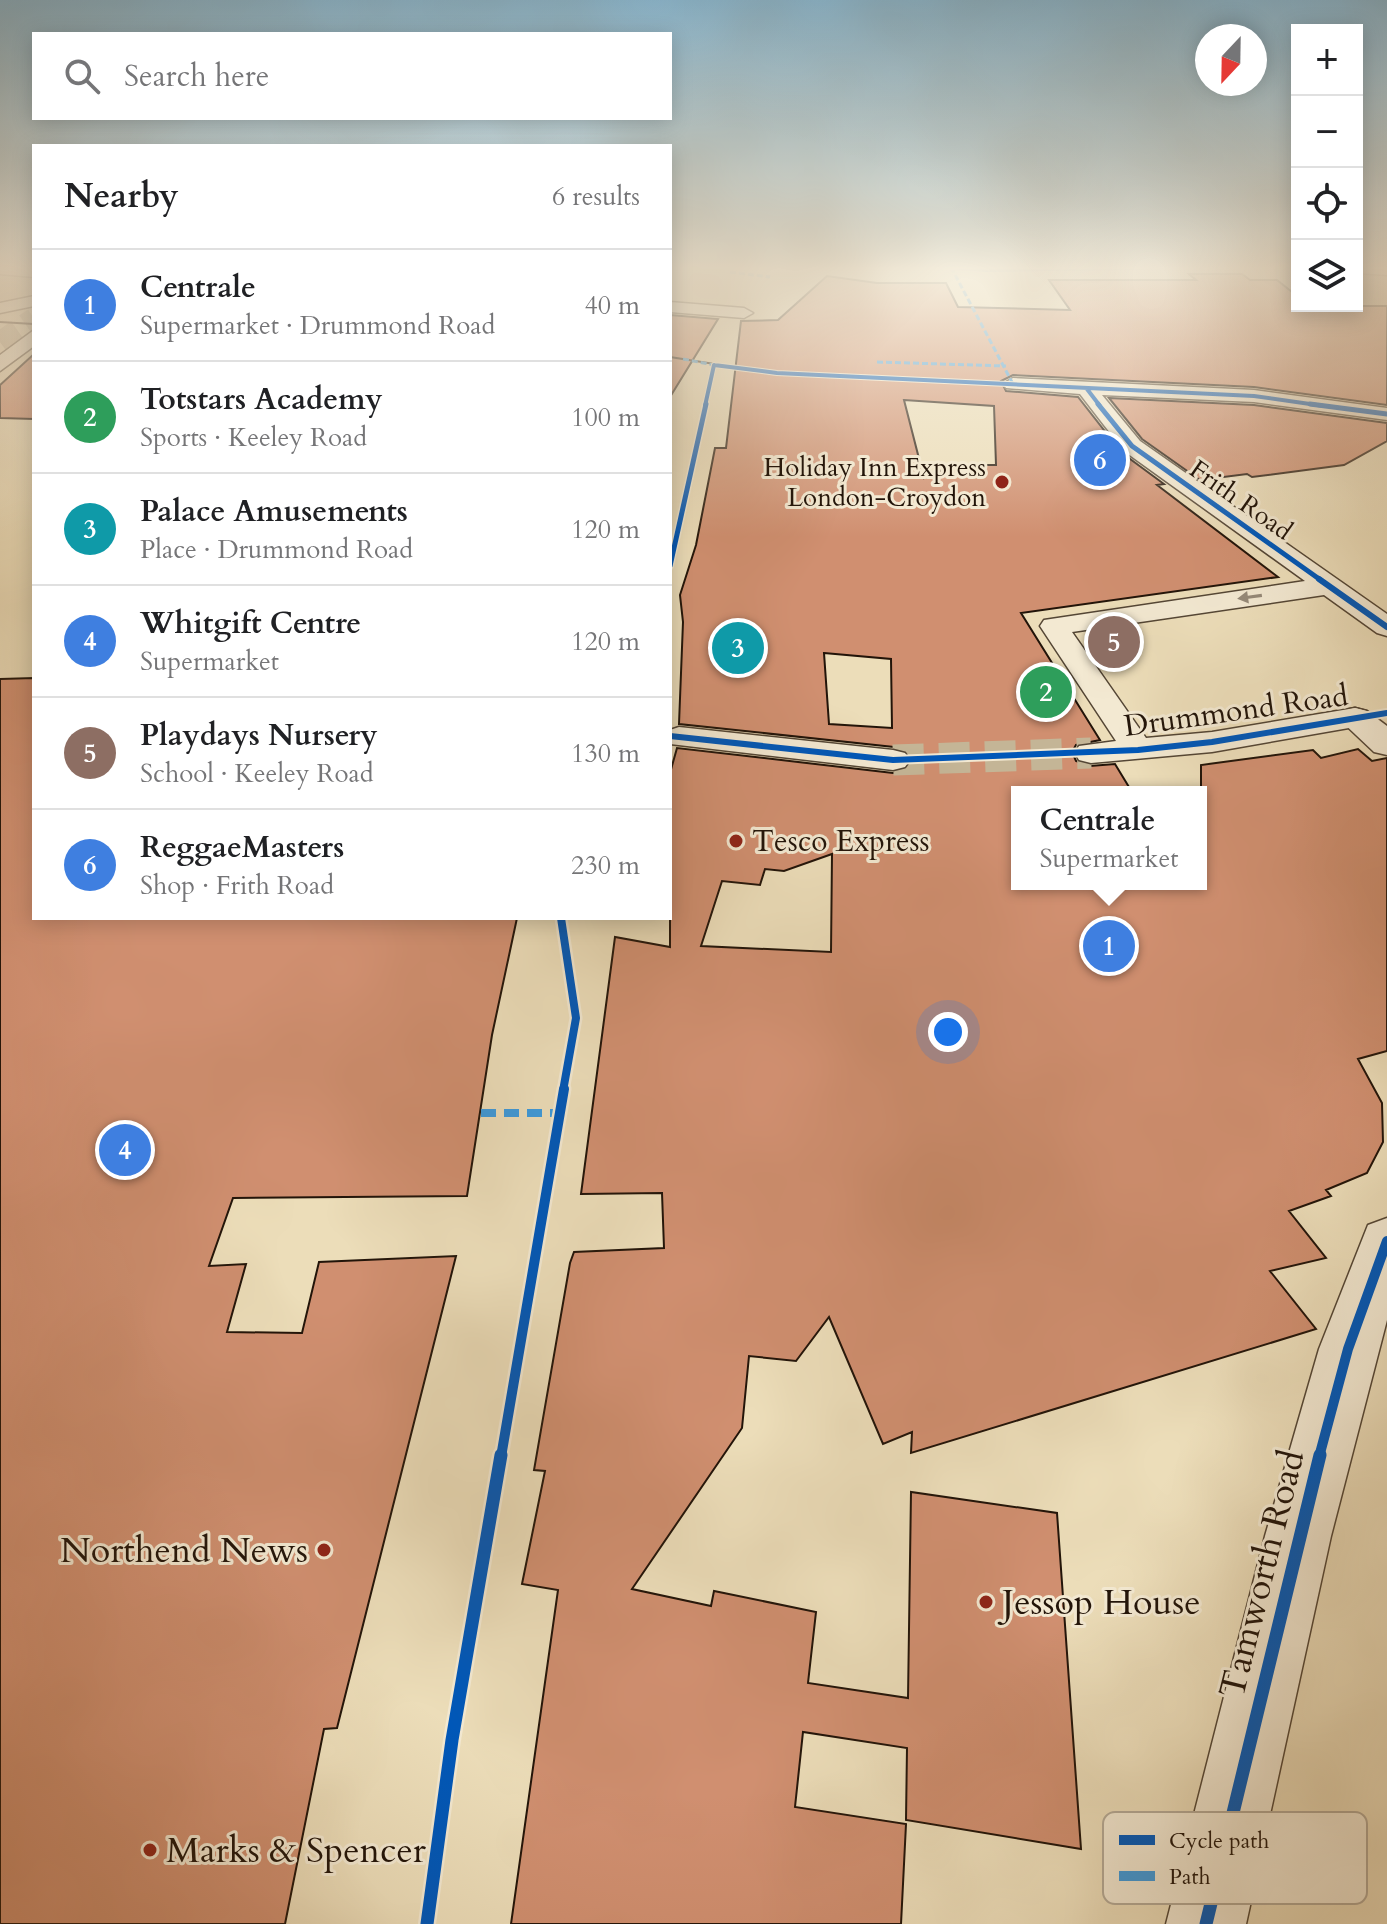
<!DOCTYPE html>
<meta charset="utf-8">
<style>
body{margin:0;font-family:Cardo,serif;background:#f2f2f2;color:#202124}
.controls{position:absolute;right:24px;top:24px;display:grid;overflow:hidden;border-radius:0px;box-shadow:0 4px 20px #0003}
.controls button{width:72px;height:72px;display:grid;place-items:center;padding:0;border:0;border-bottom:2px solid #e0e0e0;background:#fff;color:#202124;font:40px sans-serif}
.compass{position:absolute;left:1195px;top:24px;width:72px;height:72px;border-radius:50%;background:#fff;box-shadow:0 4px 20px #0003;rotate:202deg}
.you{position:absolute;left:948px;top:1032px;width:28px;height:28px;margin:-20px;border:6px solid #fff;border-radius:50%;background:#1a73e8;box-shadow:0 0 0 12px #1a73e833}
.badge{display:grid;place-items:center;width:52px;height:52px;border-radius:50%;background:#1a73e8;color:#fff;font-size:26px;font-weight:700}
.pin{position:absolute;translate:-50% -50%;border:4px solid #fff;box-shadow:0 2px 8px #0006}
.popup{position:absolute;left:1011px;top:786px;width:196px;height:104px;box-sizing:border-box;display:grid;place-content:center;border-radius:0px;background:#fff;filter:drop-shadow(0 2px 6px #0005);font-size:26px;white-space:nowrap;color:#757577}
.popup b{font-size:30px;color:#202124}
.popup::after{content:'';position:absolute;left:50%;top:100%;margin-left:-16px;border:16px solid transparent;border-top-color:#fff}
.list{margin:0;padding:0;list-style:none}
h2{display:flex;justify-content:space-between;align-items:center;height:104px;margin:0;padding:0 32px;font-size:34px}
h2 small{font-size:26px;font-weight:400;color:#757577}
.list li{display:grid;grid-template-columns:52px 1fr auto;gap:24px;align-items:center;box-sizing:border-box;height:112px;padding:0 32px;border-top:2px solid #e0e0e0}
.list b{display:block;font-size:30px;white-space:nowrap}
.list p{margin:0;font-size:26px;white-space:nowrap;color:#757577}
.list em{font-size:26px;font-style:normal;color:#757577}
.icon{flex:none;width:44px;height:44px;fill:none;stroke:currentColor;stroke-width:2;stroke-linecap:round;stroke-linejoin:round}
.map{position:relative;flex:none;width:1387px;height:1924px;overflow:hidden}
.search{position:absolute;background:#fff;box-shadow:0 4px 20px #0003;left:32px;top:32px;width:640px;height:88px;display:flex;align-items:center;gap:20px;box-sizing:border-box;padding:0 28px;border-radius:0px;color:#757577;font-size:30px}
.panel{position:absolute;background:#fff;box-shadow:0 4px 20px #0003;left:32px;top:144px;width:640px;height:776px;border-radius:0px}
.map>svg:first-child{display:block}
.building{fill:#d08f70;stroke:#221409;stroke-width:2;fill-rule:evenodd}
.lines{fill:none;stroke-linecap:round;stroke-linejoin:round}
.minor-tunnel{stroke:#c4b596;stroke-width:31;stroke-dasharray:31 15;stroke-linecap:butt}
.primary-tunnel{stroke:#c4b596;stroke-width:21;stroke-dasharray:21 10;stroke-linecap:butt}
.minor-casing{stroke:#544635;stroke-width:3}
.tertiary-casing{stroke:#544635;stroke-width:3}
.minor{fill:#f3e9d2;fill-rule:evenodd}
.tertiary{fill:#f3e9d2;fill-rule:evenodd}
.tram-far1{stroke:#221409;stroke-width:2}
.tram{stroke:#221409;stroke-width:3}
.quiet-far1{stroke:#3c9add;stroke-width:3;stroke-dasharray:6 3;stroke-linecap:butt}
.quiet{stroke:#3c9add;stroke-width:8;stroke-dasharray:15 8;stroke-linecap:butt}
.cycleway-far5-casing{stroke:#f3e9d2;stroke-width:6}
.cycleway-far4-casing{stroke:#f3e9d2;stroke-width:8}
.cycleway-far3-casing{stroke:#f3e9d2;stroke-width:10}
.cycleway-far2-casing{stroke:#f3e9d2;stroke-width:13}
.cycleway-far1-casing{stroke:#f3e9d2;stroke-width:15}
.cycleway-casing{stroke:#f3e9d2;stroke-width:18}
.cycleway-far5{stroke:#0057b8;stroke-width:4}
.cycleway-far4{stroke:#0057b8;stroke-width:5}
.cycleway-far3{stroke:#0057b8;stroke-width:6}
.cycleway-far2{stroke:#0057b8;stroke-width:8}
.cycleway-far1{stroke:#0057b8;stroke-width:10}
.cycleway{stroke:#0057b8;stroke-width:13}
.oneway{fill:#958978}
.poi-dot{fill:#8f2418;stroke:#f3e9d2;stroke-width:3}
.labels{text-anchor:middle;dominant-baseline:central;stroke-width:6;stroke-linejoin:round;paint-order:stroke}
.far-poi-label{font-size:26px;fill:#221409;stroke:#f3e9d2;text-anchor:end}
.far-street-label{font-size:26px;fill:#221409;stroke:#f3e9d2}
.street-label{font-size:30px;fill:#221409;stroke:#f3e9d2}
.poi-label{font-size:30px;fill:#221409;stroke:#f3e9d2;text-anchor:start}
.near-poi-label{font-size:36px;fill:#221409;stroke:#f3e9d2;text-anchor:start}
.near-street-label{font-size:36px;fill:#221409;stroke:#f3e9d2}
.key{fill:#f3e9d2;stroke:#b4a996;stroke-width:2}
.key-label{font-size:22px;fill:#221409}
</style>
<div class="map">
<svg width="1387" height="1924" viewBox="0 0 1387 1924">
<rect width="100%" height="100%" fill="#ecddb9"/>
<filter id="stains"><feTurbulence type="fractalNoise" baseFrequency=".0025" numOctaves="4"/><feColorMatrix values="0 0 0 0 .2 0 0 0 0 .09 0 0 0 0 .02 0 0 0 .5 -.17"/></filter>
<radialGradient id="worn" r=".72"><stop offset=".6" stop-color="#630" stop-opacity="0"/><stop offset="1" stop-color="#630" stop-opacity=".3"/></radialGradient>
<!-- building -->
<path class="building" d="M1189 274H1242L1250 280H1277L1297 296V306H1387V405L1254 387 1013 375 1001 381 1006 391 1078 397 1122 453 1164 484 1157 485 1278 577 1021 613 1100 740 1076 745 1072 752 1076 761 1090 766 1115 764 1132 792H1017V884H1201V765L1313 750 1321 758 1358 749 1372 761 1387 758V1051L1358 1059 1382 1103 1383 1142 1367 1173 1326 1190 1331 1196 1289 1211 1326 1258 1270 1271 1316 1329 911 1453 912 1432 883 1444 829 1317 796 1361 749 1356 742 1428 632 1589 711 1606 714 1591 816 1612 808 1683 908 1698 911 1492 1057 1513 1081 1849 906 1820 907 1748 803 1732 795 1807 906 1824 901 1924H511L558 1590 522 1584 545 1471 534 1470 570 1263 574 1252 664 1248 662 1193 581 1194 615 937 670 947V773L677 748 893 773 906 770 913 760 906 750 894 747 679 724 683 622 680 595 696 545 715 448H726L741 321 778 320 827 276 877 283H946L958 307 1070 310 1049 280H1196ZM904 400 994 406 996 465H953L924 478ZM824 653 891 659 892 728 829 724ZM832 854 831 952 701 946 722 881 760 885 765 869 784 871Z
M670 315 718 319 670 397Z
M34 354V419L0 418V385Z
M1109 398 1254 405 1387 423V441L1344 465 1252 477 1247 474 1200 480 1142 439Z
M34 678V918H517L492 1035 467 1196 233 1198 209 1266 246 1264 227 1332 302 1333 319 1262 456 1256 337 1728 324 1729 285 1924H0V679Z"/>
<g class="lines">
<!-- minor-tunnel -->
<path class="minor-tunnel" d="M893 760 1091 753"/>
<!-- primary-tunnel -->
<path class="primary-tunnel" d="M0 342 34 318"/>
<defs>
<path id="minor" d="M0 267H34V277L0 274Z
M1357 267H1387V275L1357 273Z
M34 296V306L0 313V303Z
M670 302 744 308 753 313 744 318 670 312Z
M34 330V346L0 371V355Z
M1013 378 1254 390 1387 408V420L1254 402 1102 395 1140 441 1387 614V636L1377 633 1324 595 1072 632 1146 738 1212 732 1355 708 1366 711 1371 718 1366 725 1212 752 1091 763 1079 760 1075 753 1079 746 1116 741 1040 626 1044 620 1305 581 1124 451 1080 394 1006 388 1003 384Z
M679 727 893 750 905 753 910 760 905 767 893 770 670 744V730Z"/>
<path id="tertiary" d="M1355 708 1367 711 1387 726V755L1374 752 1338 718 1343 711Z
M1387 1218V1320L1331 1536 1246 1924H1166L1265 1536 1319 1349 1368 1225Z"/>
</defs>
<!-- minor casing -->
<use href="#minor" class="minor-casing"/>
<!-- tertiary casing -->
<use href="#tertiary" class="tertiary-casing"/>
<!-- minor -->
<use href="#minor" class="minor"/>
<!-- tertiary -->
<use href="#tertiary" class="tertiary"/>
<!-- tram-far1 -->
<path class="tram-far1" d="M0 322 34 324
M670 357 765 372 1254 396 1387 414"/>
<!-- tram -->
<path class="tram" d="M1206 1924C1260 1695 1307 1463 1387 1241"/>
<!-- quiet-far1 -->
<path class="quiet-far1" d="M951 267 1013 384
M730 272 770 277
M683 359 714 365 713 371
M877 362 1006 366"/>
<!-- quiet -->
<path class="quiet" d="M481 1113H558"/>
<defs>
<path id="cycleway-far5" d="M951 267 986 270 1192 267
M714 365 777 373 1254 396 1324 406
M1087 389 1100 406
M705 406 714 365"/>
<path id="cycleway-far4" d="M1098 404 1132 446 1322 581
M1310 404 1387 414
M670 566 706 404"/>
<path id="cycleway-far3" d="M1319 579 1387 627
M670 736 893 760 1138 750 1212 742 1387 713"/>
<path id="cycleway-far2" d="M561 918 576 1018 563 1091"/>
<path id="cycleway-far1" d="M501 1457 564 1089
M1319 1457 1348 1349 1387 1241"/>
<path id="cycleway" d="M427 1924 452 1740 501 1455
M1206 1924 1320 1455"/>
</defs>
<!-- cycleway-far5 casing -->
<use href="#cycleway-far5" class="cycleway-far5-casing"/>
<!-- cycleway-far4 casing -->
<use href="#cycleway-far4" class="cycleway-far4-casing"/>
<!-- cycleway-far3 casing -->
<use href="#cycleway-far3" class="cycleway-far3-casing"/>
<!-- cycleway-far2 casing -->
<use href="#cycleway-far2" class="cycleway-far2-casing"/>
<!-- cycleway-far1 casing -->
<use href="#cycleway-far1" class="cycleway-far1-casing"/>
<!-- cycleway casing -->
<use href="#cycleway" class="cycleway-casing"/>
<!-- cycleway-far5 -->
<use href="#cycleway-far5" class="cycleway-far5"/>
<!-- cycleway-far4 -->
<use href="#cycleway-far4" class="cycleway-far4"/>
<!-- cycleway-far3 -->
<use href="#cycleway-far3" class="cycleway-far3"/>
<!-- cycleway-far2 -->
<use href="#cycleway-far2" class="cycleway-far2"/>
<!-- cycleway-far1 -->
<use href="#cycleway-far1" class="cycleway-far1"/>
<!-- cycleway -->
<use href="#cycleway" class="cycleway"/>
</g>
<!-- one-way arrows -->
<defs><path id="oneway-solid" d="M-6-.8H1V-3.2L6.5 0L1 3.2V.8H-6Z" transform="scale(2)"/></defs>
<use class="oneway" href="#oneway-solid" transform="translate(1250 597) rotate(172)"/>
<!-- sky -->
<linearGradient id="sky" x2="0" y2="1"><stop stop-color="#88b7d1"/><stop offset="0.5" stop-color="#f6f0e0"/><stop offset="1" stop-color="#f6f0e0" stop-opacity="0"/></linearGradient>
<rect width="1387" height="537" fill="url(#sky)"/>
<!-- markers -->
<g class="poi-dot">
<circle cx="1002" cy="482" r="8"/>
<circle cx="736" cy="841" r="8"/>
<circle cx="324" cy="1550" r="8"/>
<circle cx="986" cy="1602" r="8"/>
<circle cx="150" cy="1850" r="8"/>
</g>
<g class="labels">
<!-- far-poi labels -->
<g class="far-poi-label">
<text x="986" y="467">Holiday Inn Express<tspan x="986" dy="30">London-Croydon</tspan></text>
</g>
<!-- far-street labels -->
<g class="far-street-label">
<text transform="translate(1241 500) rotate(35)">Frith Road</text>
</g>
<!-- street labels -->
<g class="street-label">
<text transform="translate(1236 711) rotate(-8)">Drummond Road</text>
</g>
<!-- poi labels -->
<g class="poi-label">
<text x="752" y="841">Tesco Express</text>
</g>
<!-- near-poi labels -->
<g class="near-poi-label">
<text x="308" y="1550" text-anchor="end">Northend News</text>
<text x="1002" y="1602">Jessop House</text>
<text x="166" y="1850">Marks &amp; Spencer</text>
</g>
<!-- near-street labels -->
<g class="near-street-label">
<text transform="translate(1262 1574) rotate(-76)">Tamworth Road</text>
</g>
</g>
<!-- legend -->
<rect x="1103" y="1812" width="264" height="92" rx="12" class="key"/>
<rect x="1119" y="1835" width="36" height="10" fill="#0057b8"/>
<rect x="1119" y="1871" width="36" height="10" fill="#3c9add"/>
<g class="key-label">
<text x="1169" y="1848">Cycle path</text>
<text x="1169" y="1884">Path</text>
</g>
<rect width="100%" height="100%" filter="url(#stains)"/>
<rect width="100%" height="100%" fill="url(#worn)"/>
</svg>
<div class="controls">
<button>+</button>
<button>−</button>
<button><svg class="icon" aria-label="locate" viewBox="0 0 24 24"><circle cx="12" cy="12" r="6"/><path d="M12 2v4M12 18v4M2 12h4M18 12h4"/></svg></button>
<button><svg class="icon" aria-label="layers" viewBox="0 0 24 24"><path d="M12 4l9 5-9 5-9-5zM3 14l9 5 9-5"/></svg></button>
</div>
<svg class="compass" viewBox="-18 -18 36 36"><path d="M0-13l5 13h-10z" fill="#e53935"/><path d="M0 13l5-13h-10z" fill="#757577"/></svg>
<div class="you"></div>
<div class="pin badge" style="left:1109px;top:946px;background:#3f7fe0">1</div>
<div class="popup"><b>Centrale</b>Supermarket</div>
<div class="pin badge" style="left:1046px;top:692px;background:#2e9e5b">2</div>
<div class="pin badge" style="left:738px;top:648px;background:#0f9aa8">3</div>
<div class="pin badge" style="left:125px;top:1150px;background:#3f7fe0">4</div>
<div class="pin badge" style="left:1114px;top:642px;background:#8d6e63">5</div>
<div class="pin badge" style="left:1100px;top:460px;background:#3f7fe0">6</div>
<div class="search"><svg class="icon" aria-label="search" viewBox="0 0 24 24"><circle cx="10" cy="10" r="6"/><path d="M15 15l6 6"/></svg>Search here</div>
<section class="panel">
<h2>Nearby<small>6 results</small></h2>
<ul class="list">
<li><span class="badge" style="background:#3f7fe0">1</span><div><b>Centrale</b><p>Supermarket · Drummond Road</p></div><em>40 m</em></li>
<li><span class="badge" style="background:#2e9e5b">2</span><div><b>Totstars Academy</b><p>Sports · Keeley Road</p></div><em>100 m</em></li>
<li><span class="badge" style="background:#0f9aa8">3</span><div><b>Palace Amusements</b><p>Place · Drummond Road</p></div><em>120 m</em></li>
<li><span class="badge" style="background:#3f7fe0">4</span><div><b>Whitgift Centre</b><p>Supermarket</p></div><em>120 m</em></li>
<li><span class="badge" style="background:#8d6e63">5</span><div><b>Playdays Nursery</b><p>School · Keeley Road</p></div><em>130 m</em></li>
<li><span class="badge" style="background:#3f7fe0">6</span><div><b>ReggaeMasters</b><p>Shop · Frith Road</p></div><em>230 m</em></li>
</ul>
</section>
</div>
